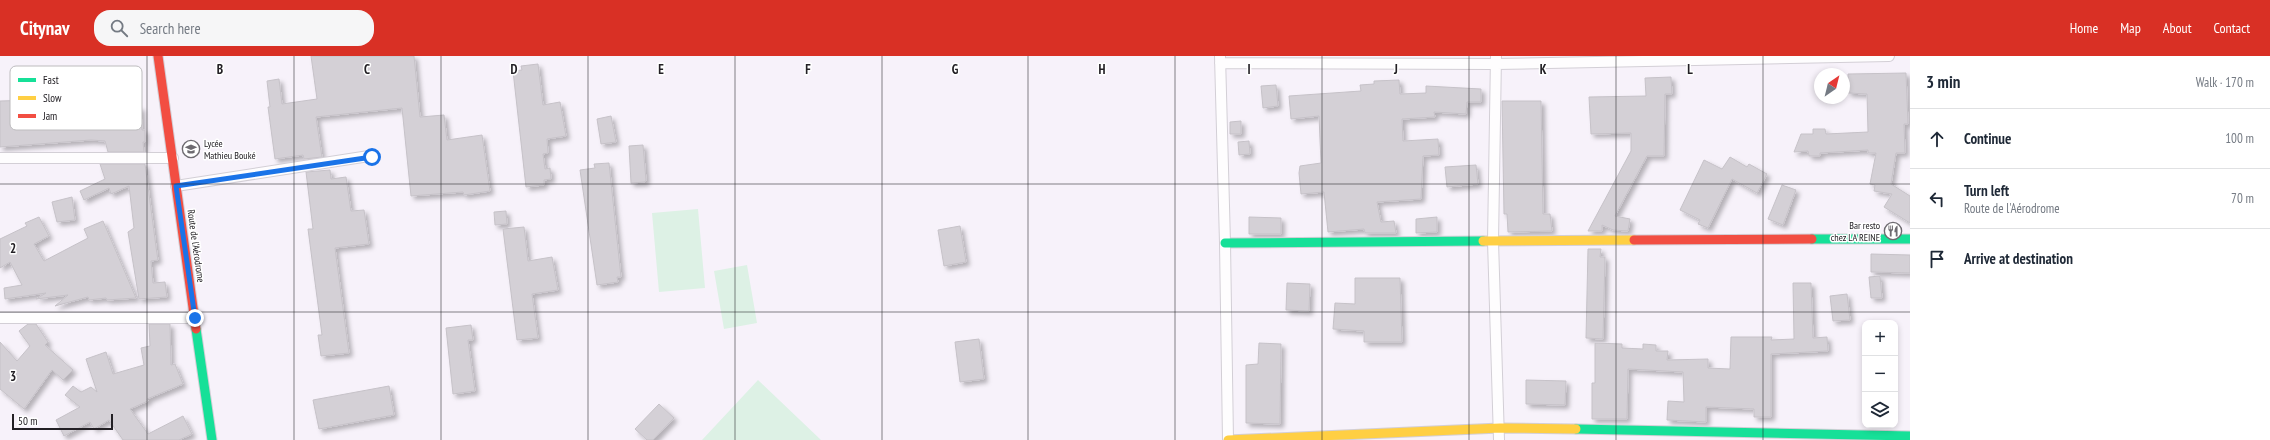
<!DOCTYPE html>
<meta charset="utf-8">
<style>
body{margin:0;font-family:"PT Sans Narrow",sans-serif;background:#f6f6f7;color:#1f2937}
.controls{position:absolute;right:12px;bottom:12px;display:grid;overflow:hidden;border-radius:8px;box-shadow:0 2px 6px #0003}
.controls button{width:36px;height:36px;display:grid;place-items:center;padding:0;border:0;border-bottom:1px solid #e0e1e3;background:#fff;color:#1f2937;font:20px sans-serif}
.compass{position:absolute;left:1814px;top:12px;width:36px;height:36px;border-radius:50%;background:#fff;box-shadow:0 2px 6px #0003;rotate:35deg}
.scale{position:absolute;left:12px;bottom:10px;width:101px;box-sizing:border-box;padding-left:4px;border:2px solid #232025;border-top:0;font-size:11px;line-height:14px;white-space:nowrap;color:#232025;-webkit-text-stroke:3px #fff;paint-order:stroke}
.stop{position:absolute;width:12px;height:12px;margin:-9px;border:3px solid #1a73e8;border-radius:50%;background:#fff}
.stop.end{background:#1a73e8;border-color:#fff;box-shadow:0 1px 4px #0008}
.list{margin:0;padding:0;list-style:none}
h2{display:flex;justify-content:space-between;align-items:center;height:52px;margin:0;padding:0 16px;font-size:17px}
h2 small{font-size:13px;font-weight:400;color:#747a83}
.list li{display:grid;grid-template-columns:26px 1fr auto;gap:12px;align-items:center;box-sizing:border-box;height:60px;padding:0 16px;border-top:1px solid #e0e1e3}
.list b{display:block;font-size:15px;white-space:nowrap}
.list p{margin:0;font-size:13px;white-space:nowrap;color:#747a83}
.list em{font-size:13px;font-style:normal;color:#747a83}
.icon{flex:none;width:22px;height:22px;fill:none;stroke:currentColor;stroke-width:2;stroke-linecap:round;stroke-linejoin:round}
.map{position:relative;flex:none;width:1910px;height:384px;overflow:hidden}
header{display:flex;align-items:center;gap:24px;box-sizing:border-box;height:56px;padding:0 20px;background:#d93025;color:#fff}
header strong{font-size:19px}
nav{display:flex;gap:22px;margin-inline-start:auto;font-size:14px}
.search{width:280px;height:36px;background:#f6f6f7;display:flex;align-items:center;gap:10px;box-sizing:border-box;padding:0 14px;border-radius:16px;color:#747a83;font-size:15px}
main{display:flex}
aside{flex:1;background:#fff}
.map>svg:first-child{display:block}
.green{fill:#ddf1e5}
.building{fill:#d4d0d6;stroke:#c6c2c8;filter:url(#shadow)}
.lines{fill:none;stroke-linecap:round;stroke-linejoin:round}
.street-casing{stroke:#d3cfd6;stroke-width:12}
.fast-casing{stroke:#d3cfd6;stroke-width:11}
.slow-casing{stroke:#d3cfd6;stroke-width:11}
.jam-casing{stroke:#d3cfd6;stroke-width:11}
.street{stroke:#fefdfe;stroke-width:10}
.fast{stroke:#16e098;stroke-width:9}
.slow{stroke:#ffcf43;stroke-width:9}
.jam{stroke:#f24e42;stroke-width:9}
.route{stroke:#1a73e8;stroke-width:5}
.grid{fill:none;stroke:#232025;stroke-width:1;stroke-opacity:0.55}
.labels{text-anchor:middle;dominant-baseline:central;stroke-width:3;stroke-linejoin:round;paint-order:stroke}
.poi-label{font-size:10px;fill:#232025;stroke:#fff;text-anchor:start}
.street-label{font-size:10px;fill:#232025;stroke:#fff}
.key{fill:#fff;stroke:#bdbcbe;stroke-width:1}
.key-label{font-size:11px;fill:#232025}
.grid-label{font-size:13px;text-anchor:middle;font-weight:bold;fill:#232025;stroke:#fff;stroke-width:3;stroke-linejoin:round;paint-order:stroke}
</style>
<header>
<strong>Citynav</strong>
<div class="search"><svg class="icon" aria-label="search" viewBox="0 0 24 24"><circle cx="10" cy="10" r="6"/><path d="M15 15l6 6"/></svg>Search here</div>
<nav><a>Home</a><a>Map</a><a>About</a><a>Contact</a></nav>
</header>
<main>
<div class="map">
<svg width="1910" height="384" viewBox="0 0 1910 384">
<defs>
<filter id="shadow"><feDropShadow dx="3.5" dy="3.5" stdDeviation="2" flood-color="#0004"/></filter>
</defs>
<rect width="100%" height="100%" fill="#f7f2fa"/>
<!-- green -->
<path class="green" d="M698 153 705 232 659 236 652 157Z
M747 209 757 267 724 273 714 215Z
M758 324 821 384H702Z"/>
<!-- building -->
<path class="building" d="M311 0H414L420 61 444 59 447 84 482 79 490 135 464 139 463 136 411 140 402 52 316 61 322 101 304 103 303 99 275 103 268 51H270L267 25 279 23 282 48 317 43Z
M538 8 543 49 560 46 566 80 547 83 548 97 543 98 545 113 550 112 551 123 544 124V129L526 131 513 15 522 14 521 10Z
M1906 17 1908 68H1904L1905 97H1896L1891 128 1910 140V167L1884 151 1892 138 1874 135 1875 129 1870 128 1876 97H1868V94L1820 97V100H1809L1808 95 1794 96 1801 78H1813V73H1825L1826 78 1868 76 1867 38 1848 37V18Z
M87 19 90 53 141 51 142 74H145V86H143L144 96H108L105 85 91 84 0 91V45L34 44 35 52H75L72 21Z
M1671 21 1672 38H1665L1664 100H1647L1615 160 1630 163 1628 175 1613 174 1602 169V175H1588L1631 95V77L1591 78 1589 41 1646 40 1645 22Z
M1399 24 1400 38 1426 37V30L1481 33V46H1467L1466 58 1434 56 1435 61 1402 63 1403 85 1438 83 1439 99 1423 100 1421 143 1377 146 1381 166 1394 165 1396 177H1365L1364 173 1328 176 1324 136 1301 138 1299 117 1300 110 1321 107 1319 60 1291 63 1289 40 1361 35 1360 29 1374 28V25Z
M1276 29 1278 50 1263 52 1261 30Z
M1502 45H1541L1543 158H1550L1552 175 1508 176 1507 158H1504Z
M611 60 616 86 601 88 597 63Z
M1241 65V78H1230V66Z
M1249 85 1250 98 1239 99 1238 86Z
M643 89 646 124 645 126 631 127 629 90Z
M1730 101 1747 111 1749 108 1767 118 1757 137 1732 123 1708 172 1698 168 1700 164 1680 154 1704 104 1722 113Z
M609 107 621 221H617L618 226 597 229 580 114 595 112 594 108Z
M100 108H145L157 198 158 204 151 205 153 227 165 226 167 241 139 243 128 176 134 172 129 130 111 138 109 132 84 144 80 135 105 123Z
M1476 109 1478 128 1447 131 1445 111Z
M330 114 331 123 346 121 351 155 364 154 369 188 335 192 349 297 321 300 318 279H322L308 173H313L306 116Z
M1782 129 1796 134 1783 169 1768 163Z
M72 141 75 164 57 166 52 146Z
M506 155 507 168 495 169 494 156Z
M39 161 49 180 34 188 44 205 88 182 84 173 103 165 136 242 107 244 106 242 89 244 88 241 55 250 68 239 36 243 46 237 5 243 4 232 22 229 10 206 0 212V183L27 170 25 167Z
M1249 161 1281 162V178H1249Z
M1437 161V176L1416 177V163Z
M960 170 966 206 944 210 938 174Z
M524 171 528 205 552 201 558 234 532 238 538 282 517 284 503 173Z
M1588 193H1601L1600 201H1605L1603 283 1586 282Z
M1871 198 1910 199V217L1871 216Z
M1880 220 1882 242H1871L1869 221Z
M1355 222H1400L1402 286H1364V275L1333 273 1335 247 1355 248Z
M1287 227 1310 228 1309 255 1286 254Z
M1793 227H1811L1813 282 1827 281 1828 295 1771 298V361H1754V353L1706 351V366L1667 364 1668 345 1684 346 1683 316 1628 313 1627 363H1592V327H1595V287L1622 288V292L1643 293V288L1656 289V295H1668L1667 304 1708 303V312L1730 313 1731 281H1772L1771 284 1794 283Z
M1847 238 1850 264 1833 265 1830 240Z
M28 268H36L48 286 45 289 73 314 63 324 52 314 24 353 0 333V286L17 305 30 290 19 275Z
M149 268H170L171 309 175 308 183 328 147 343 148 345 130 353 148 378 183 360 192 378 179 384H123L109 364 94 373 90 366 64 380 56 364 80 351 65 339 73 330 81 336 91 331 97 336 86 303 106 296 113 318 144 309 141 292 150 290Z
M471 269 473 284H468L475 335 453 338 446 272Z
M979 283 984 323 960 326 955 286Z
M1259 287 1281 288 1280 368 1246 367V309L1258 308Z
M1526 324 1566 325 1565 349 1526 348Z
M389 330 394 359 319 373 313 344Z
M659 348 674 362 653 384H647L635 373Z"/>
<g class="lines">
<defs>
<path id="street" d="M1220 0 1225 187 1228 384
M1496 0 1493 185 1499 384
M1220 7 1496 8 1889 0
M0 102H173
M176 130 369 100 373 103
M0 262H195"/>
<path id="fast" d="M1812 183H1910
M1225 187 1483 185
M196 273 212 384
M1576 373 1910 380"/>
<path id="slow" d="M1483 185 1634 184
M1228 384 1500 372 1576 373"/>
<path id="jam" d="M158 0 196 273
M1634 184 1812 183"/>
</defs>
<!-- street casing -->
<use href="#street" class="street-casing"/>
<!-- fast casing -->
<use href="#fast" class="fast-casing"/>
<!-- slow casing -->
<use href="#slow" class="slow-casing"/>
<!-- jam casing -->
<use href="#jam" class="jam-casing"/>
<!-- street -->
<use href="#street" class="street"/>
<!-- fast -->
<use href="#fast" class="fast"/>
<!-- slow -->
<use href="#slow" class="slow"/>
<!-- jam -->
<use href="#jam" class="jam"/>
</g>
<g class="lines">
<!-- route -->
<path class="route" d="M195 262 176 130 372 101"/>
</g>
<!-- grid -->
<path class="grid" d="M147 0V384M294 0V384M441 0V384M588 0V384M735 0V384M882 0V384M1028 0V384M1175 0V384M1322 0V384M1469 0V384M1616 0V384M1763 0V384M0 128H1910M0 256H1910"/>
<!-- icons -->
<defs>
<symbol id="school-ring" viewBox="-11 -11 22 22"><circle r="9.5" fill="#fff" stroke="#6d6a70" stroke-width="1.5"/><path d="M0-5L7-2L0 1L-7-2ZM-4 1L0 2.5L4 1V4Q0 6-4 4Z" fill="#6d6a70"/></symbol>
<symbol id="restaurant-ring" viewBox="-11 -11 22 22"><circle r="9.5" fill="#fff" stroke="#6d6a70" stroke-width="1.5"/><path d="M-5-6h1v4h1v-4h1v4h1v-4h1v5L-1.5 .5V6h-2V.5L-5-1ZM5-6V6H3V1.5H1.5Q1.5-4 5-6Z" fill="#6d6a70"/></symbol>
</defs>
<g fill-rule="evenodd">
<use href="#school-ring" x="181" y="83" width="20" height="20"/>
<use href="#restaurant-ring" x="1883" y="165" width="20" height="20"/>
</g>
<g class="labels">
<!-- poi labels -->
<g class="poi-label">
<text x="204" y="87">Lycée<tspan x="204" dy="12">Mathieu Bouké</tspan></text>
<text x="1880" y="169" text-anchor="end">Bar resto<tspan x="1880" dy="12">chez LA REINE</tspan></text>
</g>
<!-- street labels -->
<g class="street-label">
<text transform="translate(196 190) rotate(82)">Route de l'Aérodrome</text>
</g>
</g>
<!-- legend -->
<rect x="10" y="10" width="132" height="64" rx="6" class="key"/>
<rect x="18" y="22" width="18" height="4" fill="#16e098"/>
<rect x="18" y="40" width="18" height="4" fill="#ffcf43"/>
<rect x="18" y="58" width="18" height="4" fill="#f24e42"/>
<g class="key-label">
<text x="43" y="28">Fast</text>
<text x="43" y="46">Slow</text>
<text x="43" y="64">Jam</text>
</g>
<g class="grid-label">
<text x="220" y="18">B</text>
<text x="367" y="18">C</text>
<text x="514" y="18">D</text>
<text x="661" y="18">E</text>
<text x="808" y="18">F</text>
<text x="955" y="18">G</text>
<text x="1102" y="18">H</text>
<text x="1249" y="18">I</text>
<text x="1396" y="18">J</text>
<text x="1543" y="18">K</text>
<text x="1690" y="18">L</text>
<text x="13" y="197">2</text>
<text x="13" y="325">3</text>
</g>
</svg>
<div class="controls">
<button>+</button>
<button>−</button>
<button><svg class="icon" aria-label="layers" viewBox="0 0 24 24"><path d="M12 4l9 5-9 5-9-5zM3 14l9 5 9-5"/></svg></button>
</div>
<svg class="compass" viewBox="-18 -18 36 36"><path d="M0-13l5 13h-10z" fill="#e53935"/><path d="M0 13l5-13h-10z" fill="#747a83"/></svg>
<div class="scale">50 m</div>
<div class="stop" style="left:372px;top:101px"></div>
<div class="stop end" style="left:195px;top:262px"></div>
</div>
<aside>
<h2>3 min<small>Walk · 170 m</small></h2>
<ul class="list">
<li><svg class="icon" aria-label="ahead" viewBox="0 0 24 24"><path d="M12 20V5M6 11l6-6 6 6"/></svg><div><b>Continue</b></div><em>100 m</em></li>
<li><svg class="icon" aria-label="left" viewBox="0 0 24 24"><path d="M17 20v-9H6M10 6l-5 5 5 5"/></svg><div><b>Turn left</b><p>Route de l'Aérodrome</p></div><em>70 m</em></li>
<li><svg class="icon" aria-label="arrive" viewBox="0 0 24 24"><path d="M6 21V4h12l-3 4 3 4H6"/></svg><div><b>Arrive at destination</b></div></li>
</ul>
</aside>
</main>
